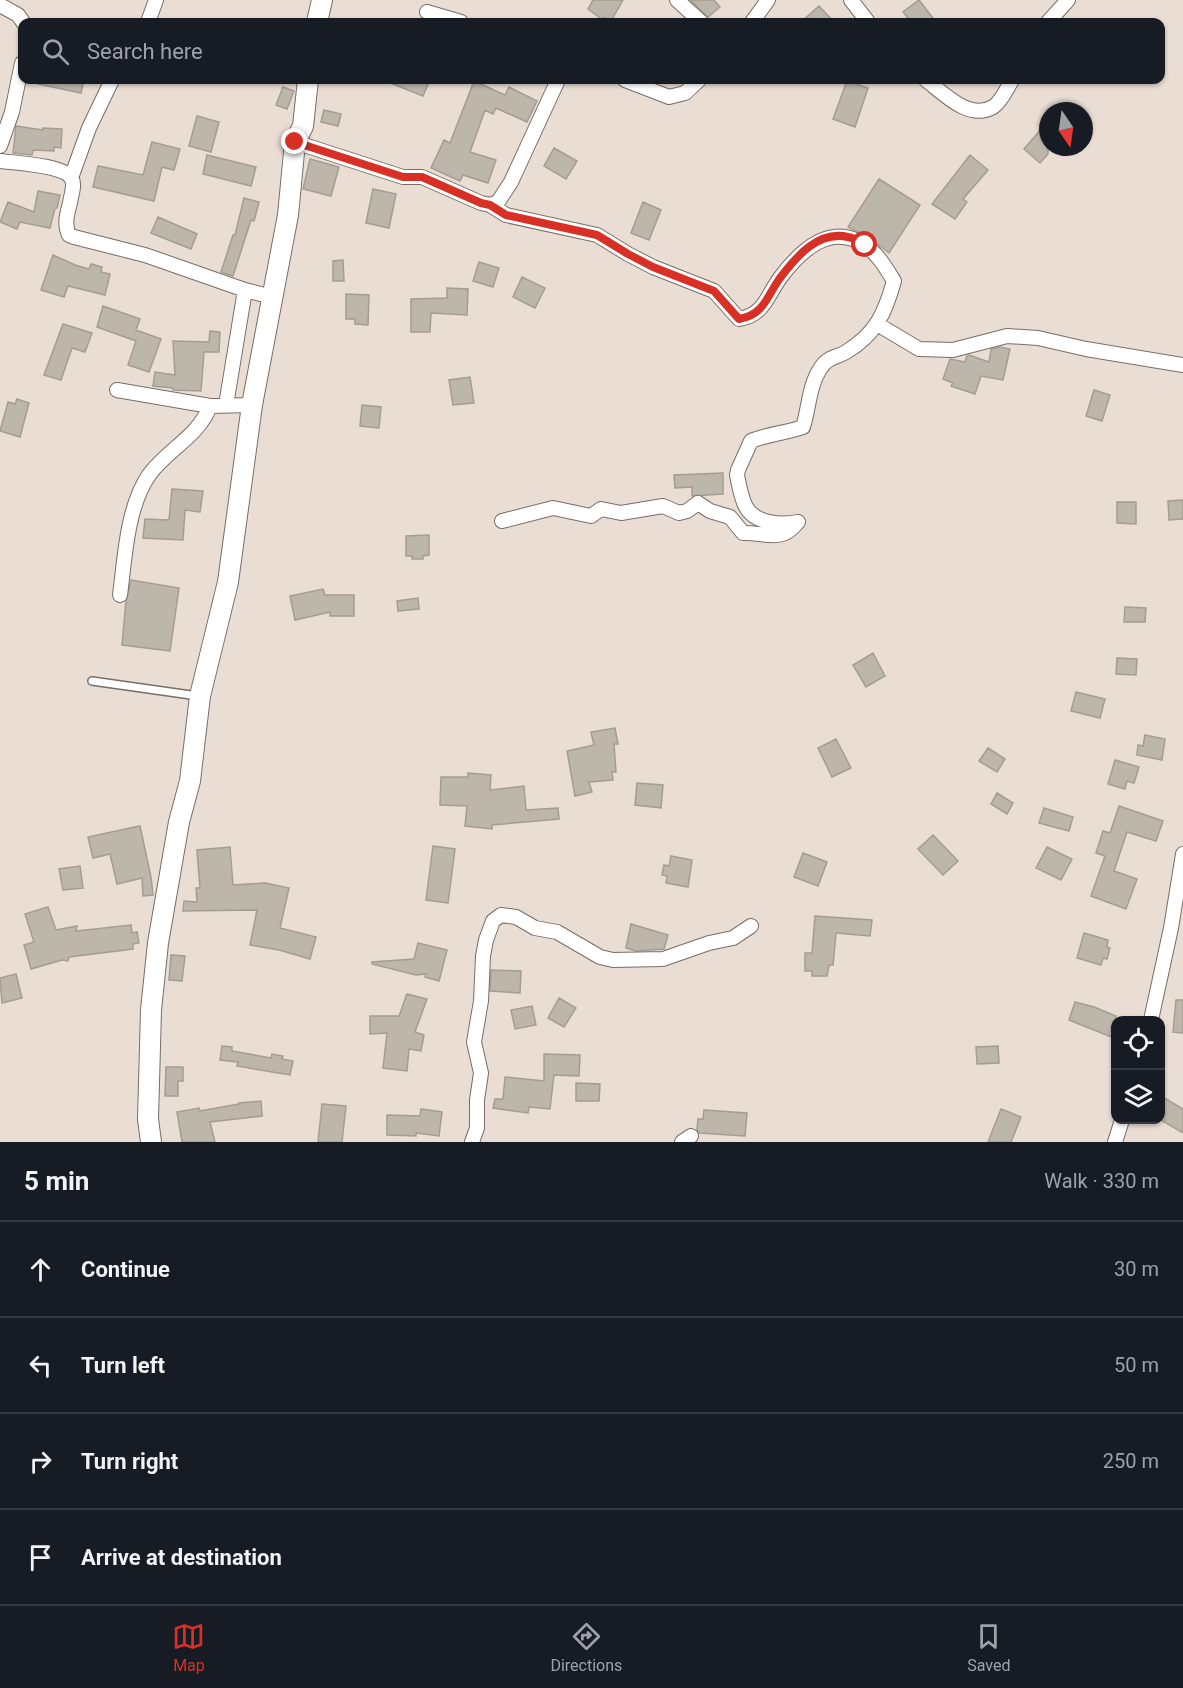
<!DOCTYPE html>
<meta charset="utf-8">
<style>
body{margin:0;font-family:Roboto,sans-serif;background:#20242c;color:#f1f3f6}
.controls{position:absolute;right:18px;bottom:18px;display:grid;overflow:hidden;border-radius:12px;box-shadow:0 2px 4px #0004}
.controls button{width:54px;height:54px;display:grid;place-items:center;padding:0;border:0;border-bottom:2px solid #363941;background:#171b24;color:#f1f3f6;font:30px sans-serif}
.compass{position:absolute;left:1039px;top:102px;width:54px;height:54px;border-radius:50%;background:#171b24;box-shadow:0 2px 4px #0004;rotate:167deg}
.stop{position:absolute;width:18px;height:18px;margin:-14px;border:4px solid #d93025;border-radius:50%;background:#fff}
.stop.end{background:#d93025;border-color:#fff;box-shadow:0 2px 6px #0008}
.list{margin:0;padding:0;list-style:none}
h2{display:flex;justify-content:space-between;align-items:center;height:78px;margin:0;padding:0 24px;font-size:26px}
h2 small{font-size:20px;font-weight:400;color:#9ea1a6}
.list li{display:grid;grid-template-columns:39px 1fr auto;gap:18px;align-items:center;box-sizing:border-box;height:96px;padding:0 24px;border-top:2px solid #363941}
.list b{display:block;font-size:22px;white-space:nowrap}
.list em{font-size:20px;font-style:normal;color:#9ea1a6}
.icon{flex:none;width:33px;height:33px;fill:none;stroke:currentColor;stroke-width:2;stroke-linecap:round;stroke-linejoin:round}
.map{position:relative;flex:none;width:1183px;height:1142px;overflow:hidden}
.search{position:absolute;background:#171b24;box-shadow:0 2px 4px #0004;left:18px;right:18px;top:18px;height:66px;display:flex;align-items:center;gap:15px;box-sizing:border-box;padding:0 21px;border-radius:12px;color:#9ea1a6;font-size:22px}
.sheet{height:462px;background:#171b24}
nav{display:flex;justify-content:space-around;align-items:center;box-sizing:border-box;height:84px;border-top:2px solid #363941;background:#171b24;font-size:16px;color:#9ea1a6}
nav a{display:grid;justify-items:center;gap:3px}
nav .on{color:#d93025}
.map>svg:first-child{display:block}
.building{fill:#bdb6aa;stroke:#a49d91;stroke-width:1.5}
.lines{fill:none;stroke-linecap:round;stroke-linejoin:round}
.lane-casing{stroke:#786e65;stroke-width:10}
.street-casing{stroke:#786e65;stroke-width:16}
.secondary-casing{stroke:#786e65;stroke-width:22}
.lane{stroke:#fff;stroke-width:7}
.street{stroke:#fff;stroke-width:14}
.secondary{stroke:#fff;stroke-width:20}
.route{stroke:#d93025;stroke-width:8}
</style>
<div class="map">
<svg width="1183" height="1142" viewBox="0 0 1183 1142">
<rect width="100%" height="100%" fill="#e9ddd4"/>
<!-- building -->
<path class="building" d="M593 0H623L611 21 604 17 603 20 588 9Z
M690 0H714L720 7 708 17Z
M919 0 936 22H911L903 12Z
M819 6 834 22H801Z
M39 80H84L81 93 38 84Z
M383 80H430L423 96Z
M474 81 505 95 509 87 537 101 527 122 496 108 493 114 485 110 470 152 496 160 488 183 463 175 460 181 431 168 444 140 450 143Z
M847 81 868 88 855 127 833 119Z
M283 87 294 91 287 109 276 105Z
M324 110 341 114 338 126 321 122Z
M197 116 219 122 211 152 189 146Z
M1048 121V154L1040 163 1024 149Z
M16 126 43 130V128L62 129 61 148 54 147V151L33 150 32 155 13 153Z
M152 142 180 149 174 170 162 167 154 201 93 187 98 166 143 175Z
M554 148 577 161 566 179 544 166Z
M207 155 256 167 251 186 203 174Z
M970 155 988 170 963 199 967 202 955 219 932 204Z
M310 159 339 167 331 196 303 189Z
M879 179 920 205 889 253 870 238 848 227Z
M373 189 396 194 389 228 366 223Z
M38 191 60 195 57 208H55L50 228 20 222 17 229 0 222 8 202 34 212Z
M244 198 259 202 254 221 251 220 233 276 221 272 233 235H235Z
M643 202 661 210 649 240 631 233Z
M158 217 197 234 191 249 151 233Z
M53 255 75 265 89 269 91 264 102 267 101 272 110 274 105 295 68 286 64 297 41 290Z
M343 260 344 281H333V261Z
M479 262 499 268 493 287 473 281Z
M522 277 545 288 535 308 513 297Z
M447 288 468 289 467 315 431 313 430 332H411V299L447 298Z
M346 294 369 295 368 325 355 324V319H346Z
M103 306 140 319 136 330 161 339 149 372 128 365 136 341 97 327Z
M63 324 92 333 85 352 72 348 61 380 44 375Z
M210 331 220 332 219 352H204L201 391 173 390V388L153 386 155 372 175 375 173 341 209 342Z
M1000 347 1010 349 1003 380 981 376 975 394 951 386 953 383 943 379 950 359 965 362 967 356 969 355 989 362 991 349Z
M470 377 474 403 453 405 449 380Z
M1094 390 1110 395 1102 421 1086 416Z
M17 399 29 403 20 437 0 431 8 402 15 404Z
M362 405 381 407 379 428 360 426Z
M723 473V494L692 496V487L675 488 674 475Z
M172 489 203 491 200 512 185 510 183 540 143 538 145 519 169 520Z
M1183 500V519L1169 520 1168 501Z
M1117 502H1136V524L1117 523Z
M429 535V555L423 556V559H412V556H406V536Z
M131 580 179 588 170 651 122 645 126 601Z
M323 589 325 595H354V616H330V612L295 620 290 596Z
M418 598 419 609 398 611 397 601Z
M1125 607 1146 608 1145 622H1124Z
M873 653 885 676 866 687 853 665Z
M1117 658 1137 659 1136 675 1116 674Z
M1076 692 1105 699 1100 718 1071 711Z
M615 728 618 744H614L616 772H612L613 780 589 782 592 792 575 796 567 751 594 745 591 732Z
M1145 735 1165 739 1162 760 1137 755 1138 745 1143 746Z
M836 739 851 768 832 777 818 748Z
M988 748 1005 759 997 772 979 761Z
M1115 760 1139 767 1134 783 1127 781 1125 789 1108 784Z
M468 773 491 775 490 790 524 786 526 810 558 808 559 819 492 825V829L465 826 467 806 440 805 441 777H468Z
M637 783 663 785 661 808 635 805Z
M997 793 1013 803 1007 814 991 804Z
M1119 806 1163 821 1156 841 1127 832 1114 871 1137 879 1126 909 1091 896 1105 856 1096 853 1103 831 1110 833Z
M1044 808 1073 817 1069 831 1039 823Z
M140 826 151 877 153 895 143 896 142 878 117 884 110 854 93 858 88 837Z
M933 835 958 861 943 875 918 849Z
M433 846 455 849 448 903 426 900Z
M230 847 233 885 265 883 289 888 280 928 316 937 310 959 279 950 250 945 257 910 183 911 184 901 197 902 196 888H200L197 850Z
M1047 847 1072 859 1061 880 1036 868Z
M803 853 827 862 818 886 794 877Z
M671 856 692 860 688 887 666 883 667 876 662 875 664 865 669 866Z
M80 866 83 888 63 890 59 869Z
M48 907 56 930 77 926 76 931 131 925 132 933 137 932 139 943 133 944V949L69 957 68 961 62 960 31 969 24 945 34 942 25 914Z
M815 916 872 920 870 936 836 933 833 965H829L827 976H812V971H805V953H812Z
M631 924 668 935 664 949 636 951 626 948Z
M1084 933 1108 940 1107 947 1110 948 1107 959 1103 958 1101 965 1077 958Z
M418 943 447 950 439 981 425 977 426 974 416 975 372 964V962L414 959Z
M171 955 185 956 182 981 169 980Z
M491 970 521 971 520 993 490 991Z
M16 974 22 998 2 1003 0 978Z
M407 994 427 999 415 1032 424 1035 421 1051 409 1049 407 1071 383 1068 387 1033 370 1034V1016H399Z
M559 998 576 1008 564 1027 548 1018Z
M1176 1000H1183V1033L1173 1032Z
M1075 1002 1094 1007 1116 1016V1039L1069 1020Z
M532 1006 536 1025 515 1029 511 1010Z
M222 1046 232 1047V1051L271 1058 272 1054 283 1056 282 1059 293 1061 290 1075 237 1066 238 1062 220 1060Z
M998 1046 999 1063 977 1064 976 1047Z
M544 1054 580 1055 579 1076 554 1075 550 1109 529 1107 528 1113 493 1108 495 1099H503L505 1077 544 1081Z
M166 1067H183V1081H178V1096H165Z
M576 1083 600 1084 599 1101H576Z
M1161 1096 1183 1109V1133L1161 1120Z
M261 1101 262 1116 210 1122 215 1142H182L177 1112 199 1108 200 1111 239 1104V1103Z
M322 1104 346 1106 342 1142H318Z
M421 1109 442 1112 439 1136 416 1133V1136L387 1135V1115L420 1116Z
M1001 1109 1021 1117 1011 1142H988Z
M704 1110 747 1113 745 1136 699 1133 697 1130 698 1119H703Z"/>
<g class="lines">
<defs>
<path id="lane" d="M92 681 198 696"/>
<path id="street" d="M677 0 701 22
M851 0 868 22
M0 5 18 15 23 22
M427 12 461 22
M148 22 156 0
M752 22 768 0
M1048 22 1068 0
M625 80 669 97 685 93 699 80
M926 80C943 93 969 121 993 107 1002 101 1007 88 1012 80
M295 142 403 177H422L481 203 490 205 498 202 511 182 558 80
M0 146 12 112 22 63
M0 161C15 163 65 165 72 179 75 186 71 195 70 203 67 214 64 224 69 235L74 237 145 255 245 290 272 297
M71 178 89 128 112 80
M490 205 506 215 597 235 628 254 653 267 714 291 739 319C764 315 767 296 780 278 800 251 830 222 865 245 877 253 886 268 894 281 885 313 876 334 846 352 836 358 828 356 820 369 809 386 809 408 803 427 786 433 768 434 751 441L738 470 737 475C739 485 741 498 746 507 755 524 782 525 798 522 795 525 791 530 787 532 774 539 757 532 743 533L730 517 710 511 698 503 687 511 679 513 663 506 621 513 601 509 591 516 553 508 502 521
M877 324 919 349 953 350 1007 336 1038 338 1086 349 1183 365
M117 390 210 406 252 405
M226 405 245 290
M120 595C125 557 127 507 149 475 167 450 199 436 210 406
M1151 1020 1171 928 1183 854
M472 1142 477 1128V1100L481 1073 474 1042 481 1001 483 956 486 940 493 921 501 915 516 917 535 928 557 932 600 957 613 960 663 959 709 943 733 938 751 926
M682 1142 691 1136
M1115 1142 1122 1120"/>
<path id="secondary" d="M317 22 322 0
M151 1142 148 1119 151 1010 158 943 179 822 190 781 200 696 228 582 252 405 288 215 295 142 303 126 308 80"/>
</defs>
<!-- lane casing -->
<use href="#lane" class="lane-casing"/>
<!-- street casing -->
<use href="#street" class="street-casing"/>
<!-- secondary casing -->
<use href="#secondary" class="secondary-casing"/>
<!-- lane -->
<use href="#lane" class="lane"/>
<!-- street -->
<use href="#street" class="street"/>
<!-- secondary -->
<use href="#secondary" class="secondary"/>
</g>
<g class="lines">
<!-- route -->
<path class="route" d="M295 142 403 177H422L481 203 490 205 506 215 597 235 628 254 653 267 714 291 739 319C764 315 767 296 780 278 796 257 818 230 848 237 854 238 860 242 865 245"/>
</g>
</svg>
<div class="controls">
<button><svg class="icon" aria-label="locate" viewBox="0 0 24 24"><circle cx="12" cy="12" r="6"/><path d="M12 2v4M12 18v4M2 12h4M18 12h4"/></svg></button>
<button><svg class="icon" aria-label="layers" viewBox="0 0 24 24"><path d="M12 4l9 5-9 5-9-5zM3 14l9 5 9-5"/></svg></button>
</div>
<svg class="compass" viewBox="-18 -18 36 36"><path d="M0-13l5 13h-10z" fill="#e53935"/><path d="M0 13l5-13h-10z" fill="#9ea1a6"/></svg>
<div class="stop" style="left:865px;top:245px"></div>
<div class="stop end" style="left:295px;top:142px"></div>
<div class="search"><svg class="icon" aria-label="search" viewBox="0 0 24 24"><circle cx="10" cy="10" r="6"/><path d="M15 15l6 6"/></svg>Search here</div>
</div>
<section class="sheet">
<h2>5 min<small>Walk · 330 m</small></h2>
<ul class="list">
<li><svg class="icon" aria-label="ahead" viewBox="0 0 24 24"><path d="M12 20V5M6 11l6-6 6 6"/></svg><div><b>Continue</b></div><em>30 m</em></li>
<li><svg class="icon" aria-label="left" viewBox="0 0 24 24"><path d="M17 20v-9H6M10 6l-5 5 5 5"/></svg><div><b>Turn left</b></div><em>50 m</em></li>
<li><svg class="icon" aria-label="right" viewBox="0 0 24 24"><path d="M7 20v-9h11M14 6l5 5-5 5"/></svg><div><b>Turn right</b></div><em>250 m</em></li>
<li><svg class="icon" aria-label="arrive" viewBox="0 0 24 24"><path d="M6 21V4h12l-3 4 3 4H6"/></svg><div><b>Arrive at destination</b></div></li>
</ul>
</section>
<nav>
<a class="on"><svg class="icon" aria-label="map" viewBox="0 0 24 24"><path d="M3 6l6-2 6 2 6-2v14l-6 2-6-2-6 2zM9 4v14M15 6v14"/></svg>Map</a>
<a><svg class="icon" aria-label="directions" viewBox="0 0 24 24"><path d="M12 3l9 9-9 9-9-9zM9 14v-3h6M13 9l2 2-2 2"/></svg>Directions</a>
<a><svg class="icon" aria-label="saved" viewBox="0 0 24 24"><path d="M7 4h10v16l-5-4-5 4z"/></svg>Saved</a>
</nav>
